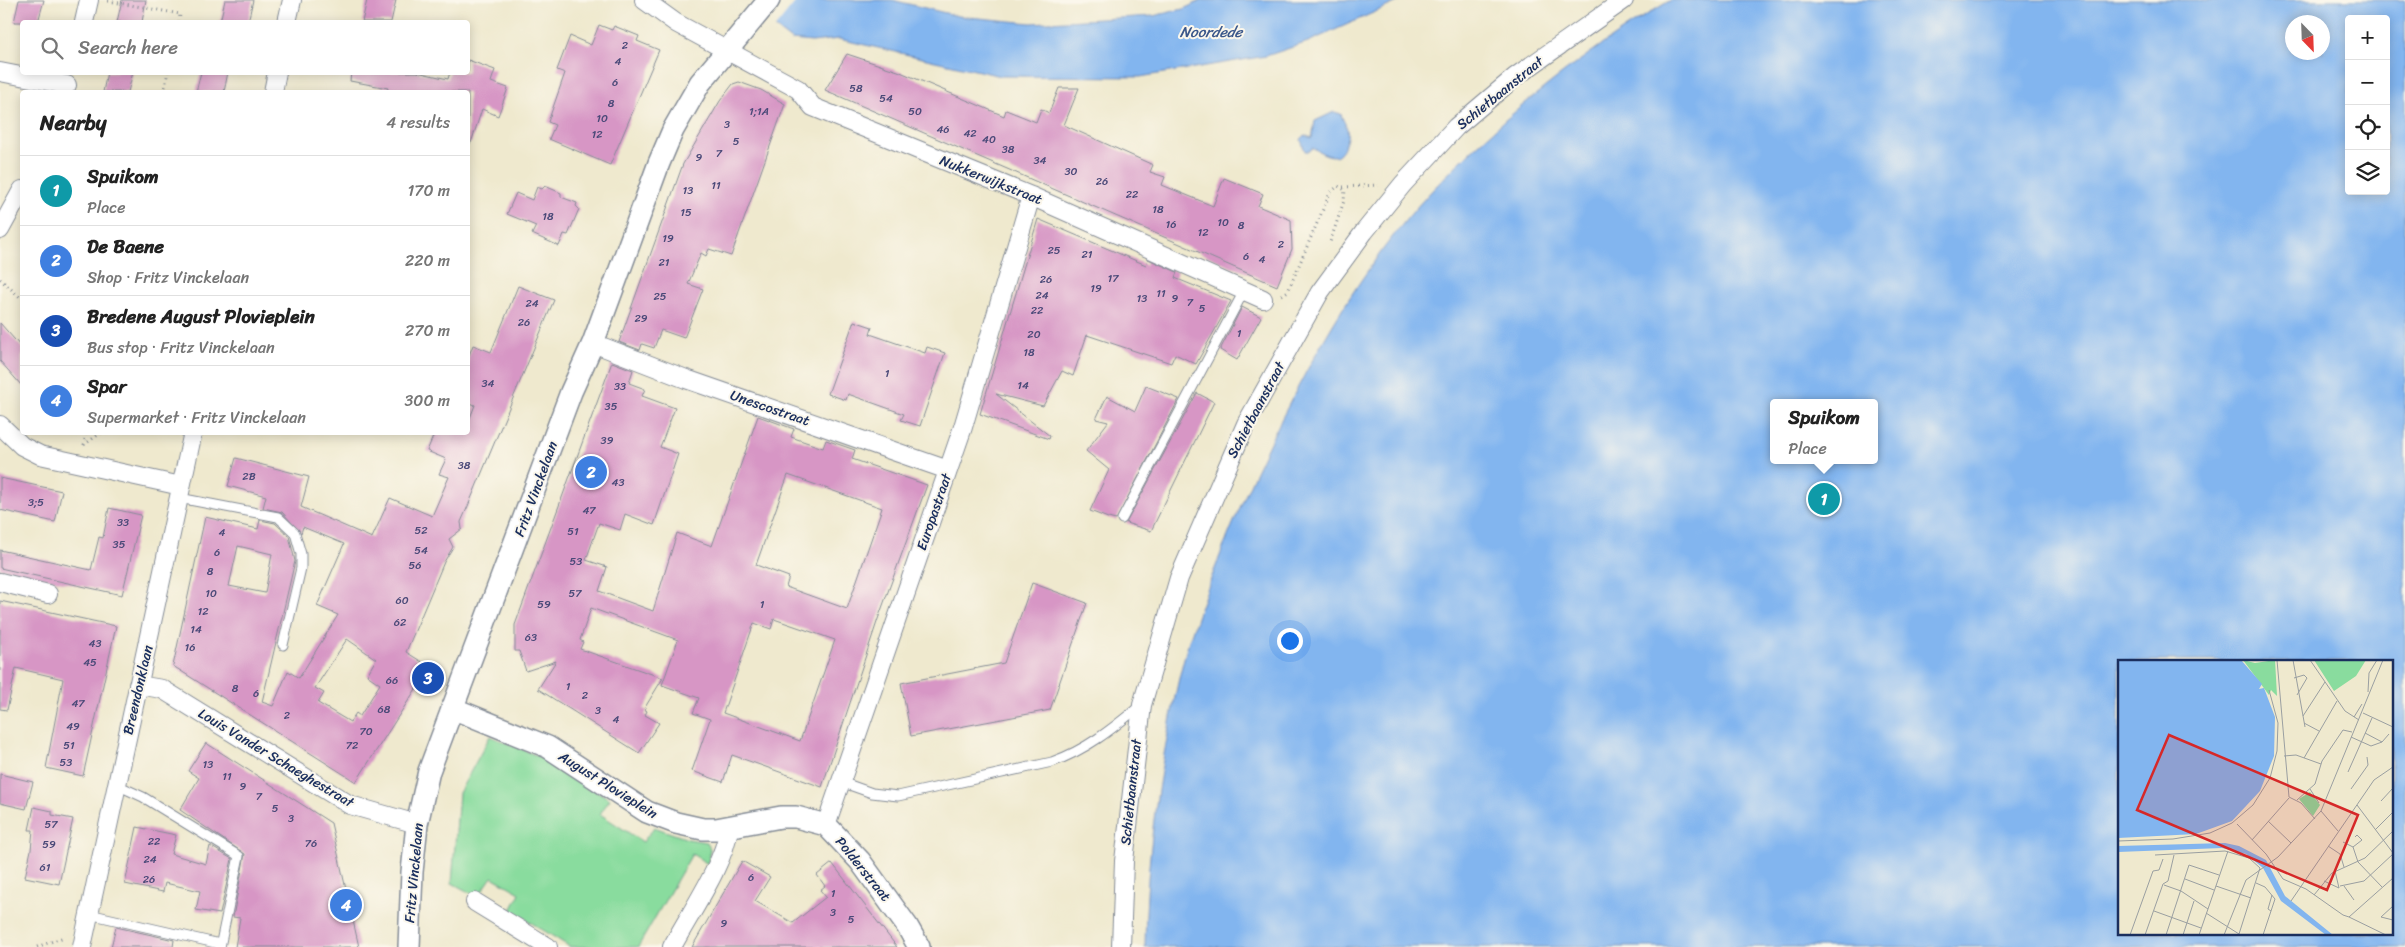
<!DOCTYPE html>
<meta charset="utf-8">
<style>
body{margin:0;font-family:Sriracha,sans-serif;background:#f2f2f2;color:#222}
.controls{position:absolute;right:15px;top:15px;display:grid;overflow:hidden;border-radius:5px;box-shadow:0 2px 12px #0003}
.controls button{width:45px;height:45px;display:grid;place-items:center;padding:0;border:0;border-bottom:1px solid #e0e0e0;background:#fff;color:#222;font:25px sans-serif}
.compass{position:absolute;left:2285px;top:15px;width:45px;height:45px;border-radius:50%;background:#fff;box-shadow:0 2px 12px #0003;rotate:157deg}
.you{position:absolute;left:1289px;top:640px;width:18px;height:18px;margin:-12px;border:4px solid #fff;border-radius:50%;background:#1a73e8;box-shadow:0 0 0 8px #1a73e833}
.badge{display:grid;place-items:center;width:32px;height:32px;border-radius:50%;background:#111827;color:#fff;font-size:16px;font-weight:700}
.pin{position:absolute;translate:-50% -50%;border:2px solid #fff;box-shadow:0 1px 5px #0006}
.popup{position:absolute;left:1770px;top:399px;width:108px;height:65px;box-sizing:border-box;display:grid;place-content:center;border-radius:5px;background:#fff;filter:drop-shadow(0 1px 4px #0005);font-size:16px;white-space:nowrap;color:#767676}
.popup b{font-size:19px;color:#222}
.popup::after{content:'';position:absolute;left:50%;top:100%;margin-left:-10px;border:10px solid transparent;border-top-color:#fff}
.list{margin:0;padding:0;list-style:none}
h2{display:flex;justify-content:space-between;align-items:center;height:65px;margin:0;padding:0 20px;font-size:21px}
h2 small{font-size:16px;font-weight:400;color:#767676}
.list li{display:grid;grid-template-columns:32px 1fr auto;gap:15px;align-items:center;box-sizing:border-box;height:70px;padding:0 20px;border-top:1px solid #e0e0e0}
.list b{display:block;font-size:19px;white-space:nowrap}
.list p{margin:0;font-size:16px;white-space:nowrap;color:#767676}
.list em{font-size:16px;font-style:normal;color:#767676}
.icon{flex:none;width:28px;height:28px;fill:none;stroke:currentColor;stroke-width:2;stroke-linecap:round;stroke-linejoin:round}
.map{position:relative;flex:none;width:2405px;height:947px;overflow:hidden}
.search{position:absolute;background:#fff;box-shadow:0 2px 12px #0003;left:20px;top:20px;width:450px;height:55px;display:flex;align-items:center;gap:12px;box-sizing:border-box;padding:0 18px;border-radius:5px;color:#767676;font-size:19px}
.panel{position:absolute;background:#fff;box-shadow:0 2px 12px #0003;left:20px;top:90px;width:450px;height:345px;border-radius:5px}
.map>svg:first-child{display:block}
.green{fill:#89dc9e;stroke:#52867e}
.water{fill:#82b5ef;stroke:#4e72a6;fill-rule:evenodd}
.pier{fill:#efe9ce}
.building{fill:#d796c5;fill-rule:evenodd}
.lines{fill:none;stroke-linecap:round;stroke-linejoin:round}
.service-casing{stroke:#858c96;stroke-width:11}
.minor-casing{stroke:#858c96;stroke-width:20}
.tertiary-casing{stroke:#858c96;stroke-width:24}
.path{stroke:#858c96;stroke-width:3;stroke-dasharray:1 4;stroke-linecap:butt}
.service{stroke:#fff;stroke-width:9}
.minor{stroke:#fff;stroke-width:18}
.tertiary{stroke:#fff;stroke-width:21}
.labels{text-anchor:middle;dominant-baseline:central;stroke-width:4;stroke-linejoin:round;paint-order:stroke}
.number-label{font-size:11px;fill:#4a4978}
.street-label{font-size:14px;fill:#1b2f5e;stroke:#fbf7ec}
.water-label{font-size:15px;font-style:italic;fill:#3a578a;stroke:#fbf7ec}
.inset-road{fill:none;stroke:#9a9fa1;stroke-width:1}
.view{fill:#d62828;fill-opacity:0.15;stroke:#d62828;stroke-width:2.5}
.inset-edge{fill:none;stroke:#1b2f5e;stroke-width:2.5}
</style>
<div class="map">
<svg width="2405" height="947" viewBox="0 0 2405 947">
<rect width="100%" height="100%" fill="#fbf7ec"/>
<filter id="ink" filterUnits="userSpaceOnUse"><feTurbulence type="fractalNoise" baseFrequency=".02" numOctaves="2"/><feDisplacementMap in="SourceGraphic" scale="10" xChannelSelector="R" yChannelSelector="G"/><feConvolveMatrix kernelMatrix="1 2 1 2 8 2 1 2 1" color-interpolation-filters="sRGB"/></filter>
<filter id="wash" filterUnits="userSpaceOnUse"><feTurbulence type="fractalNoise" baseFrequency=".0096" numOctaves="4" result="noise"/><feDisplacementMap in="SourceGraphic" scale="20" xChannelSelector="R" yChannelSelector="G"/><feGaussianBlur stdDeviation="1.12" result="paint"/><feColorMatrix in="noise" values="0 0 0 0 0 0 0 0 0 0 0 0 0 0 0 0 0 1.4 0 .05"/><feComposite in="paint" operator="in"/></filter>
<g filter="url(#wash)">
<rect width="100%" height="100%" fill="#efe9ce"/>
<!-- green -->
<path class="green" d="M490 736 545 759 610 799 600 814 643 842 654 827 688 839 707 842 710 849 708 864 692 854 638 947H570L511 910 520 893 492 877 478 897 452 883 459 793Z"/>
<!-- water -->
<path class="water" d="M739 0H892L958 16 1031 23 1153 16 1183 9 1203 0H1402L1308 42 1266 56 1140 77 1001 76 839 39 812 42 791 40Z
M1671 0H2405V947H1145C1146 875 1154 804 1168 733 1174 701 1180 669 1190 638 1215 563 1246 489 1282 418 1320 343 1361 272 1416 208 1485 130 1581 53 1671 0ZM2349 19H2386V191H2349ZM2292 22H2322V52H2292ZM1774 403H1874V460H1774ZM2119 661H2391V933H2119Z
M1334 112 1341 114C1342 119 1346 124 1347 129 1349 137 1343 156 1334 156 1325 156 1320 151 1312 148L1310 151H1305L1301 140 1304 135 1312 138 1315 121Z"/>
<!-- pier -->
<path class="pier" d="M737 0H797L773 30Z"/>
<g id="blocks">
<!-- building -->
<path class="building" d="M19 0H44L38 22H14Z
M122 0H146L142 22H117Z
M225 0H253L248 22H220Z
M367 0H396L391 22H362Z
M599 25 612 30 614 26 639 36 637 41 659 50 610 165 549 139 555 125 548 122 565 73 557 70 570 36 591 45Z
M847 54 898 71 1004 116 1006 110 1036 122 1041 109 1049 113 1059 88H1079L1064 125 1153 165 1150 172 1165 177 1162 185 1213 206 1224 178 1263 194 1258 206 1291 220 1292 249 1277 286 825 90Z
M468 60 495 70 491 82 508 88 498 116 482 109 471 143H468V92H387L388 88 350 81 351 72H417L448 79 450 72H468Z
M107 72H133L128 92H103Z
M201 72H228L224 92H196Z
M739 82 761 90 785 104 731 256 709 249 706 256 701 253 688 284 703 289 684 338 661 330 654 348 642 344 640 350 619 342 683 164 720 101 733 84Z
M545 186 561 193V197L577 203 576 206 579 209 568 235 564 234 559 246 532 234 536 226 507 214 516 193 532 200 537 187 542 189Z
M1038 219 1146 265 1148 259 1177 272 1175 278 1231 301 1196 364 1175 354 1171 363 1087 335 1073 376 1062 371 1043 406 996 394 1050 436 1049 439 980 414Z
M518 286 554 300 468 506 461 522 462 529 449 539 453 547 444 562 406 652 430 667 356 782 173 666 205 517 258 529 260 520 275 523 289 536 295 561 262 702 273 706 288 671 299 678 338 615 317 606 344 544 303 527 301 533 282 512 263 508 266 496 228 486 236 458 309 477 301 507 372 538 390 498 432 516 449 477 439 474 446 459 427 451 435 432H468V423L475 405 468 402V358L473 345 491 352ZM238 546 272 554 265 593 229 586ZM347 639 376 659 367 675 380 684 360 716 356 713 350 722 318 703 324 693 315 688Z
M1242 307 1261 317 1237 360 1220 350Z
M854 321 872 327 870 334 925 353 927 347 945 353 920 426 901 420 904 414 848 394 846 400 828 394Z
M0 323 22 348V386L0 361Z
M612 362 633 370 629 383 645 389 642 396 675 408 660 447 678 454 654 525 625 514 620 530 599 523 586 560 607 567 599 591 653 611 677 533 712 546 758 416 794 429 791 437 823 448 826 440 855 450 852 459 927 485 878 619 822 787 732 755 723 782 692 771 710 719 693 713 699 698 662 685 678 640 591 608 580 640 583 642 580 649 663 678 644 709 647 711 645 715 659 723 639 753 538 689 556 661 526 671 519 651H515V625ZM788 475 882 508 847 609 786 587 789 577 756 565ZM774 619 835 640 800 741 723 713 754 623 771 629Z
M1146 386 1179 399 1116 520 1108 518 1090 511 1109 470 1086 451 1108 422 1096 419 1107 396 1135 411Z
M1197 393 1214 402 1151 531 1126 523Z
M0 478 62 491 55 522 0 510Z
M109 508 141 515 122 595 0 568V550L91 570 99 537 103 538Z
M1032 583 1087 603 1050 710 911 736 901 683 1004 663Z
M0 601 116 626 83 776 46 768 63 679 16 668 7 710 0 709Z
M206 743 331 823 359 947H235L240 918 233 917 245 854 180 810 199 778 188 771Z
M0 774 33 782 26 809 0 803Z
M34 807 52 811V815L73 819 59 884 25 877 31 850 33 830H29Z
M137 827 176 835 171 854 206 864 210 846 232 859 220 914 196 910 200 891 165 883 163 892 125 884Z
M742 861 770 877 755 901 793 923 826 897 820 890 825 886 817 875 832 863 897 947H692Z
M116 927 174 940 173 947H111Z"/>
</g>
</g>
<g filter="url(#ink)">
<use href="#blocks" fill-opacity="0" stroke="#858c96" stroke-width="1"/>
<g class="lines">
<defs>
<path id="service" d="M179 498 278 517 295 533 301 554V568L283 645
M1122 519 1244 291
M841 782 872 793 898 796 1052 762C1086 750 1112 729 1140 706
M117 785 143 797 239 856 220 947
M89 914 220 944"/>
<path id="minor" d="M644 0 676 23 798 89 813 107 1031 196 1263 299
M84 22 89 0
M287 22 292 0
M0 72 67 85
M273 92 277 72
M0 230 22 190
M593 343 686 379 948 470
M0 425 22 446 40 455 181 486
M0 582 48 594
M138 685 162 689 350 805 417 824
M826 825 963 427 1031 196
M475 902 548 947
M82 947 193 432
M672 947C690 913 724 865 729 828
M1121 947 1124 861 1142 705 1179 578 1246 424 1320 292 1364 232 1403 184 1456 127 1515 77 1624 0"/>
<path id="tertiary" d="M452 708 548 747 647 812 676 823 703 829H716L781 817H796L826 825 860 861 907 926 919 947
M409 947 412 872 417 824 429 771 571 392 593 343 659 163 673 130 700 83 769 0"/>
</defs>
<!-- service casing -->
<use href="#service" class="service-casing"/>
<!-- minor casing -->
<use href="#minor" class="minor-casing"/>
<!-- tertiary casing -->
<use href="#tertiary" class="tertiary-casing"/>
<!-- path -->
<path class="path" d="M108 1 180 14 179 22
M164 92 168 72
M1343 187 1378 185
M0 279 22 299
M1282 295 1288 291 1330 193 1338 186 1345 190 1344 201 1329 245
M84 445 102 432
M84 445 86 432
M37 947 64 937"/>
<!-- service -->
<use href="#service" class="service"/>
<!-- minor -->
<use href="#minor" class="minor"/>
<!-- tertiary -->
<use href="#tertiary" class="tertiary"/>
</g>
</g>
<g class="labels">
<!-- number labels -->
<g class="number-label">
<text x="625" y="45">2</text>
<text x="618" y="61">4</text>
<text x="615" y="82">6</text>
<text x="856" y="88">58</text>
<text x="886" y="98">54</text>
<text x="611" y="103">8</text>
<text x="759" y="111">1;1A</text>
<text x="915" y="111">50</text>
<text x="602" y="118">10</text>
<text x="727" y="124">3</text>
<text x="943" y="129">46</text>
<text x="970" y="133">42</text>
<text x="597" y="134">12</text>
<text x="989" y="139">40</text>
<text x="736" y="141">5</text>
<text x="1008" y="149">38</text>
<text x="719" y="153">7</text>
<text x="699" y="157">9</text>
<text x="1040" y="160">34</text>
<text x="1071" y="171">30</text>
<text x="1102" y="181">26</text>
<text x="716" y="185">11</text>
<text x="688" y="190">13</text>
<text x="1132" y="194">22</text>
<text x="1158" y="209">18</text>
<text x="686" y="212">15</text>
<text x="548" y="216">18</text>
<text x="1223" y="222">10</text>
<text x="1171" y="224">16</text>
<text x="1241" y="225">8</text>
<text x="1203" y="232">12</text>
<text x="668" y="238">19</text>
<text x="1281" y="244">2</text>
<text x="1054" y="250">25</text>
<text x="1087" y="254">21</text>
<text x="1246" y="256">6</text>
<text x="1262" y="259">4</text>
<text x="664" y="262">21</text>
<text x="1113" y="278">17</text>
<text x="1046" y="279">26</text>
<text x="1096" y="288">19</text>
<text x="1161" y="293">11</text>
<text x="1042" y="295">24</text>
<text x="660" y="296">25</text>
<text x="1142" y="298">13</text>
<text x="1175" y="298">9</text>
<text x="1190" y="302">7</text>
<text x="532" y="303">24</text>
<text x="1202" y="308">5</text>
<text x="1037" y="310">22</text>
<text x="641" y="318">29</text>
<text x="524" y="322">26</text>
<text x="1239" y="333">1</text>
<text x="1034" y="334">20</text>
<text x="1029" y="352">18</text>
<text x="887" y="373">1</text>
<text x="488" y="383">34</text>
<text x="1023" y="385">14</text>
<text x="620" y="386">33</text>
<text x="611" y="406">35</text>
<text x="607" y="440">39</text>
<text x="464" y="465">38</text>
<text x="249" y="476">2B</text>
<text x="618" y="482">43</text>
<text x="36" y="502">3;5</text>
<text x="589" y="510">47</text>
<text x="123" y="522">33</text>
<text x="421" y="530">52</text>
<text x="573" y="531">51</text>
<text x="222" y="532">4</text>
<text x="119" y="544">35</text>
<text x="421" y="550">54</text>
<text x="217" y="552">6</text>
<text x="576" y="561">53</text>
<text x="415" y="565">56</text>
<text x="210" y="571">8</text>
<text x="211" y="593">10</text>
<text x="575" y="593">57</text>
<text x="402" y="600">60</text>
<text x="544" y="604">59</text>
<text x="762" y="604">1</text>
<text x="203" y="611">12</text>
<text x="400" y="622">62</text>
<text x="196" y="629">14</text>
<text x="531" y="637">63</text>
<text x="95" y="643">43</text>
<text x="190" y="647">16</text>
<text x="90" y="662">45</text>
<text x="392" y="680">66</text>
<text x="568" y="686">1</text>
<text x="235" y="688">8</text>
<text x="256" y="693">6</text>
<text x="585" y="695">2</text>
<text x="78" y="703">47</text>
<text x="384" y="709">68</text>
<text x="598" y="710">3</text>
<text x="287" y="715">2</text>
<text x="616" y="719">4</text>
<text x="73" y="726">49</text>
<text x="366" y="731">70</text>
<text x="69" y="745">51</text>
<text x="352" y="745">72</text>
<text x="66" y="762">53</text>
<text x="208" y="764">13</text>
<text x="227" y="776">11</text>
<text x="243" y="786">9</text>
<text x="259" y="796">7</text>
<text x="275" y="808">5</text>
<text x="291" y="818">3</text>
<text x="51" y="824">57</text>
<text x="154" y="841">22</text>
<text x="311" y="843">76</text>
<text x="49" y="844">59</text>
<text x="150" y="859">24</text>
<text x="45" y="867">61</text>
<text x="751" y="877">6</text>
<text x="149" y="879">26</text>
<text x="833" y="893">1</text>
<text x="833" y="912">3</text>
<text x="851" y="919">5</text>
<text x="724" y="923">9</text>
</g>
<!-- street labels -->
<g class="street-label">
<text transform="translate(1500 93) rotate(-39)">Schietbaanstraat</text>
<text transform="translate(991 180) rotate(22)">Nukkerwijkstraat</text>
<text transform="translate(770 408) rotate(19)">Unescostraat</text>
<text transform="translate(1256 410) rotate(-62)">Schietbaanstraat</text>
<text transform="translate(536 489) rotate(-70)">Fritz Vinckelaan</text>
<text transform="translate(934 512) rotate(-71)">Europastraat</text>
<text transform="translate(138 690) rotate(-77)">Breendonklaan</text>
<text transform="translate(276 758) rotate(31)">Louis Vander Schaeghestraat</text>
<text transform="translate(608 785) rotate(32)">August Plovieplein</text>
<text transform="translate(1131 792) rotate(-84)">Schietbaanstraat</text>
<text transform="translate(863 869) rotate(51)">Polderstraat</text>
<text transform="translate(414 873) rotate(-85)">Fritz Vinckelaan</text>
</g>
<!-- water labels -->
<g class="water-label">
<text x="1211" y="32">Noordede</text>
</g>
</g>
<!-- overview -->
<g transform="translate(2118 660)">
<rect width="275" height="275" fill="#efe9ce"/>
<path d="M125 0 137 3 157 0 159 36 153 30 151 35ZM196 0H248L238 16 216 31ZM192 132 202 145 195 156 181 139Z" fill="#89dc9e"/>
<path d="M0 0H123L144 24 141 29 146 28 157 57 156 96 142 131 114 161 78 174 0 178ZM107 183 121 186 148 200 167 236 215 275H208L163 241 145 208 128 194 104 188 0 192V186Z" fill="#82b5ef"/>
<path class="inset-road" d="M129 0H150M159 0 171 137M175 0 187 67M192 0 227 51 241 60M176 18 186 15 189 18 179 35M250 32 251 13 259 0M245 53 275 67M185 56 207 22M236 57 244 44M186 63 201 71M247 73 264 82 271 74M233 77 253 86 264 82M166 96 178 95 203 104M186 98 219 41M230 112 254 58M192 129 201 143M233 129 250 105 249 97M171 137 183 143 197 159M179 140 197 124 204 101 225 70 234 72M263 141 275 128M239 145 275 193M203 151 220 171M150 161 173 183M119 164 148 194 165 219 188 229 225 255 231 257 275 218M257 170 275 152M134 180 171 138M0 181 55 179 92 173 114 163 135 145 152 118 159 91 160 63 151 30M225 182 235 187 240 202 264 227M210 186 222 194 226 207M235 187 244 180 239 175 237 177M37 195 107 191 131 198 142 208M67 219 96 230M206 221 221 228 217 211M138 223 147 227 157 239 145 275M46 225 63 231 90 249M98 226 133 238M222 226 246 221 275 194M226 226 236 240M196 235 214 213 247 198 275 171M173 241 256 120 275 107M275 246 263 257 275 260M36 251 83 268M153 251 150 249 154 235M88 253 121 274M231 257 268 275M121 274 142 208M12 275 35 211 41 210 45 199M27 275 45 224 50 221 56 195M48 275 71 205 101 215M65 275 76 241M81 275 110 191M106 275 128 220 160 197 203 151 265 0"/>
<path class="view" d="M51 75 240 155 209 230 19 150Z"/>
<rect width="275" height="275" class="inset-edge"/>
</g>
</svg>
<div class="controls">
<button>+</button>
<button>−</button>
<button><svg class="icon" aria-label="locate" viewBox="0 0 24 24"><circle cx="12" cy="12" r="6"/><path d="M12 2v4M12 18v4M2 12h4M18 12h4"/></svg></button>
<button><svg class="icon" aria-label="layers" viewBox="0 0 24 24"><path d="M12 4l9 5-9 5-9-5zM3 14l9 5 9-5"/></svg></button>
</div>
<svg class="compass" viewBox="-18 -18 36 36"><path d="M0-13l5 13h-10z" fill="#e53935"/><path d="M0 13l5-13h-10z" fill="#767676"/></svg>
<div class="you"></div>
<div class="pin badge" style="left:1824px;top:499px;background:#0f9aa8">1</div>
<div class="popup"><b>Spuikom</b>Place</div>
<div class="pin badge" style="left:591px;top:472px;background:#3f7fe0">2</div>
<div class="pin badge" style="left:428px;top:678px;background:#1a4fb4">3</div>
<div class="pin badge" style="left:346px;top:905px;background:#3f7fe0">4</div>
<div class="search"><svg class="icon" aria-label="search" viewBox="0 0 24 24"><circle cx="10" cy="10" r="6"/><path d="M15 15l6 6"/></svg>Search here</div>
<section class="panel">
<h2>Nearby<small>4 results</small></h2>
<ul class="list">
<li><span class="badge" style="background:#0f9aa8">1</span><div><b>Spuikom</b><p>Place</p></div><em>170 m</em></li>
<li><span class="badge" style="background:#3f7fe0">2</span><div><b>De Baene</b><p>Shop · Fritz Vinckelaan</p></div><em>220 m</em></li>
<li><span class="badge" style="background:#1a4fb4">3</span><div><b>Bredene August Plovieplein</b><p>Bus stop · Fritz Vinckelaan</p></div><em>270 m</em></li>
<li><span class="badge" style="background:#3f7fe0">4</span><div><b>Spar</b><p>Supermarket · Fritz Vinckelaan</p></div><em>300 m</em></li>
</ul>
</section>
</div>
